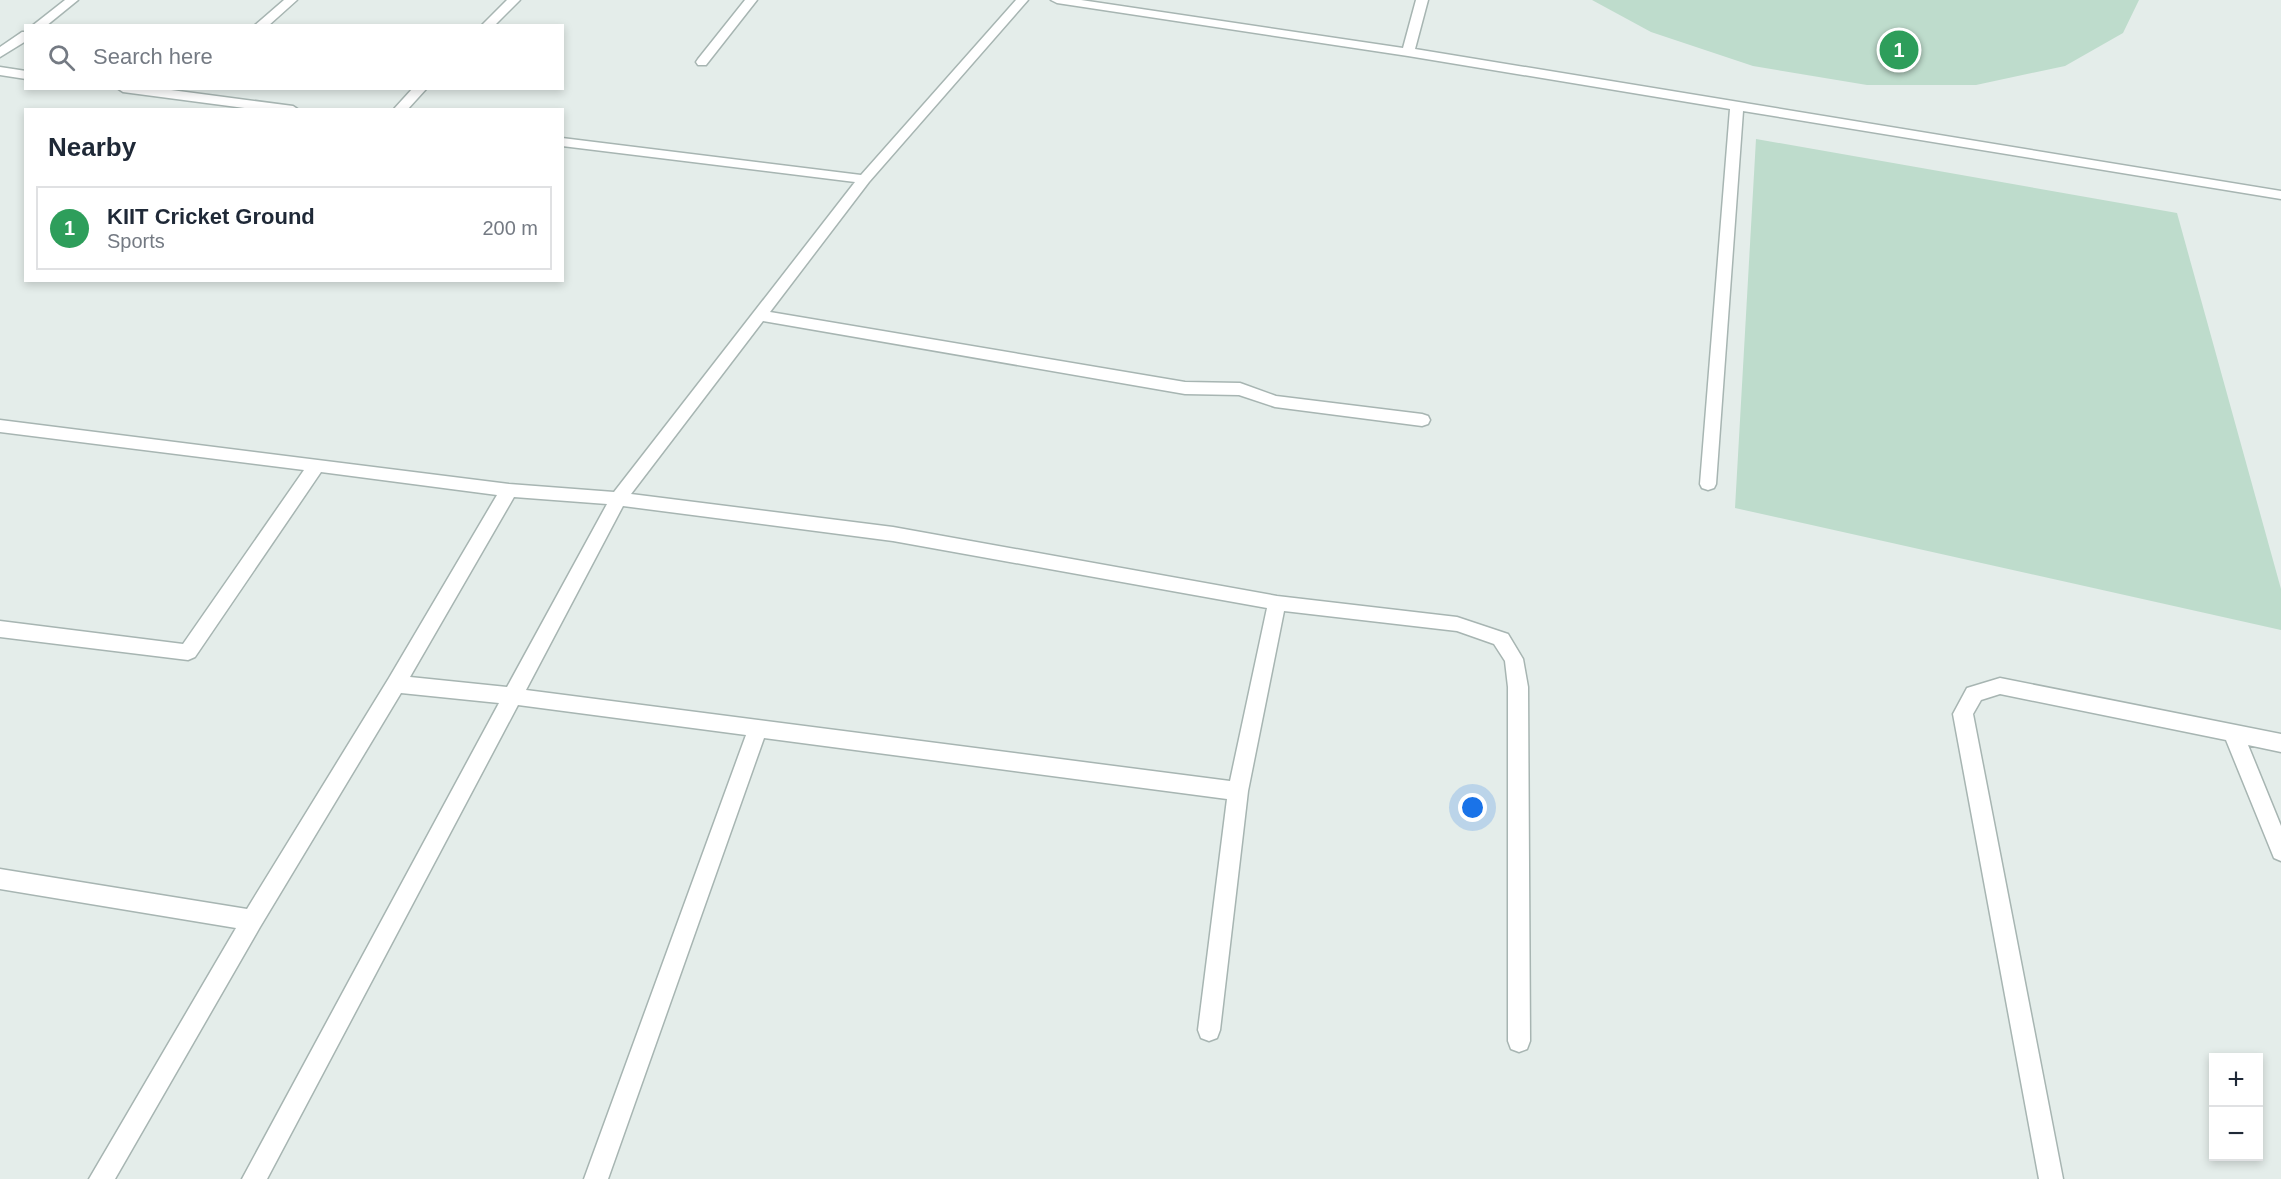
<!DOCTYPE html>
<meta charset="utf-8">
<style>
body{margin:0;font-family:Helvetica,sans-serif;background:#f2f2f3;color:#1f2937}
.controls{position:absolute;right:18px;bottom:18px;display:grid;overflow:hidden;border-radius:0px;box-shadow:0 3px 9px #0003}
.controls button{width:54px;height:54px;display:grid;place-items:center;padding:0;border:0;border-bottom:2px solid #e0e1e3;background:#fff;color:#1f2937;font:30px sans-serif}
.you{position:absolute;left:1473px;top:808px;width:21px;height:21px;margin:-15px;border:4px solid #fff;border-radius:50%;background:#1a73e8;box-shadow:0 0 0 9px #1a73e833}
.badge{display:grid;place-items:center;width:39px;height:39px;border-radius:50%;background:#111827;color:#fff;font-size:20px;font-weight:700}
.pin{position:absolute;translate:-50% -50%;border:3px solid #fff;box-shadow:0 2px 6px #0006}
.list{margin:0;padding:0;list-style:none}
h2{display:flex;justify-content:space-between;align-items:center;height:78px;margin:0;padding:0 24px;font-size:26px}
h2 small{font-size:20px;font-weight:400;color:#747a83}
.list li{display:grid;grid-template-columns:39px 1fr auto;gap:18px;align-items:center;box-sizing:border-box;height:84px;margin:0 12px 12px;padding:0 12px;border:2px solid #e0e1e3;border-radius:0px}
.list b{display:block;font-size:22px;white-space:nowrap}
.list p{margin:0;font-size:20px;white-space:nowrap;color:#747a83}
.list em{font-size:20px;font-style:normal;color:#747a83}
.icon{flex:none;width:33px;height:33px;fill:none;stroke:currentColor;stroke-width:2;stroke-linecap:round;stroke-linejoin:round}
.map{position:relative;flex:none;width:2281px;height:1179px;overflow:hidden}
.search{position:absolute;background:#fff;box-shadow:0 3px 9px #0003;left:24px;top:24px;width:540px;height:66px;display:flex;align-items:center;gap:15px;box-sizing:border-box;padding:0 21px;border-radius:0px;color:#747a83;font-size:22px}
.panel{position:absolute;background:#fff;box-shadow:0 3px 9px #0003;left:24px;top:108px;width:540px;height:174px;border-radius:0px}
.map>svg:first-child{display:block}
.green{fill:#bedccc}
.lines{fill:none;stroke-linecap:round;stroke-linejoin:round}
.service-casing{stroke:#a7b5b2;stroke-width:3}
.minor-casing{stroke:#a7b5b2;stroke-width:3}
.service{fill:#fff;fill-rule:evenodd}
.minor{fill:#fff;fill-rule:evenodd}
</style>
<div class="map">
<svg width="2281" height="1179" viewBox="0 0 2281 1179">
<rect width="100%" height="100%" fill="#e4edea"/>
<!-- green -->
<path class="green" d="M1592 0H2139L2123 33 2065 66 1976 85H1867L1753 66 1651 32Z
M1756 139 2177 213 2281 589V630L1735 508Z"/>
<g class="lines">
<defs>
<path id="service" d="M745 0H757L706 65H698L696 62 698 59Z
M1051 0H1081L1403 48 1416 0H1428L1415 49 2281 191V199L1743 111 1716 484 1714 488 1708 490 1702 488 1700 484 1730 109 1408 56 1057 3Z"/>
<path id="minor" d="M65 0H78L46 26H32Z
M284 0H297L268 26H254Z
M507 0H520L494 26H481Z
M1016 0H1028L869 182 770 312 1185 382 1240 383 1276 396 1422 414 1428 416 1430 420 1428 424 1422 426 1275 407 1239 395 1185 394 763 321 631 494 893 527 1277 596 1457 617 1508 634 1523 659 1528 687 1530 1041 1527 1049 1519 1052 1511 1049 1508 1041V687L1505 661 1494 644 1457 631 1284 611 1248 791 1220 1030 1217 1038 1209 1041 1201 1038 1198 1030 1227 799 764 738 608 1179H584L746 735 518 705 267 1179H242L499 703 401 693 260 927 115 1179H89L236 928 0 889V869L247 909 389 678 497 495 321 472 195 657 188 660 0 637V621L183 644 304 470 0 432V420L509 484 614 492 855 182 562 146V138L861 175ZM514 497 607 504 507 687 410 677ZM623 506 893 541 1267 608 1230 781 526 690Z
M22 32H26V41L0 57V47Z
M0 67 26 71V79L0 75Z
M117 88H156L293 106 299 110H260L123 92Z
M413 88H427L407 110H393Z
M2000 678 2281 734V752L2248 745 2281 826V861L2274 858 2226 740 2000 694 1981 700 1973 714 2063 1179H2039L1953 714 1967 688Z"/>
</defs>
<!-- service casing -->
<use href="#service" class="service-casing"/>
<!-- minor casing -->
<use href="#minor" class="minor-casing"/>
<!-- service -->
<use href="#service" class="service"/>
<!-- minor -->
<use href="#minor" class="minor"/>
</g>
</svg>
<div class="controls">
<button>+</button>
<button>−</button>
</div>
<div class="you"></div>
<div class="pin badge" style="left:1899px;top:50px;background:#2e9e5b">1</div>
<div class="search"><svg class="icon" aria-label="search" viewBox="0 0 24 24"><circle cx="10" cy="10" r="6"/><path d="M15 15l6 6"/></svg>Search here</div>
<section class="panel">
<h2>Nearby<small></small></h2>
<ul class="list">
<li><span class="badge" style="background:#2e9e5b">1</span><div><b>KIIT Cricket Ground</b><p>Sports</p></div><em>200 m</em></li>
</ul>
</section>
</div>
